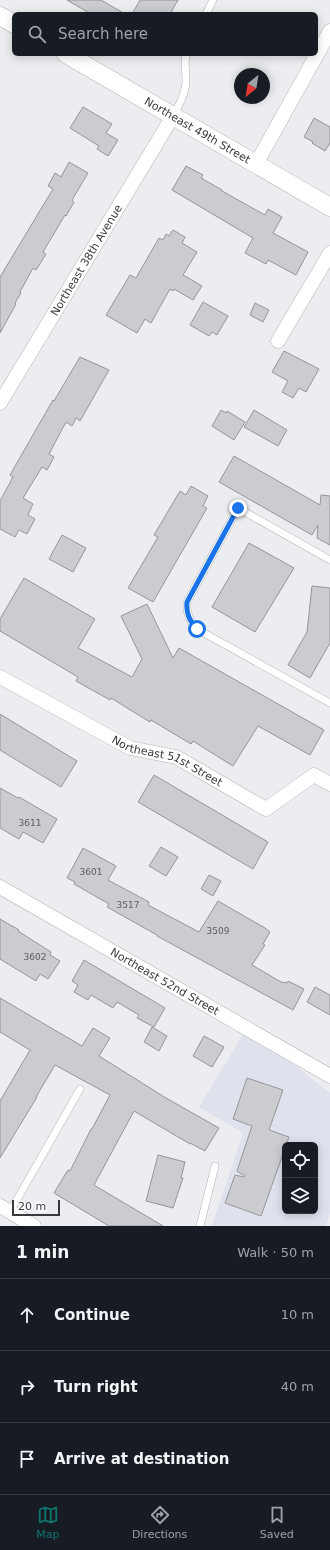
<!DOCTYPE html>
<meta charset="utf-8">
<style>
body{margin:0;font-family:"DejaVu Sans",sans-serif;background:#242831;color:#f1f3f6}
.controls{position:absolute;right:12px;bottom:12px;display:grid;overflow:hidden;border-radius:6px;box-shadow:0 2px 10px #0003}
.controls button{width:36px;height:36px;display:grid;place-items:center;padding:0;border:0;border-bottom:1px solid #363941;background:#171b24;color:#f1f3f6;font:20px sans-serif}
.compass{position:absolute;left:234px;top:68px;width:36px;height:36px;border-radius:50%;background:#171b24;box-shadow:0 2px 10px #0003;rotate:210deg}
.scale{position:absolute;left:12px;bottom:10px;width:48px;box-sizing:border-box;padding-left:4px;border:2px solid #3a3a3c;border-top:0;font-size:11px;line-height:14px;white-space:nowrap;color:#3a3a3c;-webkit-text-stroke:3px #f9fafe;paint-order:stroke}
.stop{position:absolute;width:12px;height:12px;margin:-9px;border:3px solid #1a73e8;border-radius:50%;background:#fff}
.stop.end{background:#1a73e8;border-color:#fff;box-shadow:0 1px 4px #0008}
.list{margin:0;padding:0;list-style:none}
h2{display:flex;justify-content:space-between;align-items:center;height:52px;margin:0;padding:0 16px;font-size:17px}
h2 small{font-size:13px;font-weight:400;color:#9ea1a6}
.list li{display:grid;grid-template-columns:26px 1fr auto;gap:12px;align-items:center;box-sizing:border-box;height:72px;padding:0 16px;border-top:1px solid #363941}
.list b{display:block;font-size:15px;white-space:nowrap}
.list em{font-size:13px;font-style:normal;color:#9ea1a6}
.icon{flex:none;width:22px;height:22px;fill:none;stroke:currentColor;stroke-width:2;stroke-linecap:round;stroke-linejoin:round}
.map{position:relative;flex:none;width:330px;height:1226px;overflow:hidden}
.search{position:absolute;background:#171b24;box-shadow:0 2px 10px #0003;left:12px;right:12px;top:12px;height:44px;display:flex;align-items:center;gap:10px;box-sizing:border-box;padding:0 14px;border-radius:6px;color:#9ea1a6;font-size:15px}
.sheet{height:268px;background:#171b24}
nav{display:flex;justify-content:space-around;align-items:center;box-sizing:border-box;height:56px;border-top:1px solid #363941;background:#171b24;font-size:11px;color:#9ea1a6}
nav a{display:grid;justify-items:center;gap:2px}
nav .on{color:#0f766e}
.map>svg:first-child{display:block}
.built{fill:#dfe2ed;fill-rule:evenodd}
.building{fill:#cbccd0;stroke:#95969a}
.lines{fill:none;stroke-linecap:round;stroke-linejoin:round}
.service-casing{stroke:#b3b5b8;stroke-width:8}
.minor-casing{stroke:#b3b5b8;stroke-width:15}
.tertiary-casing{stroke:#b3b5b8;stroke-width:19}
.service{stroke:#fff;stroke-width:7}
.minor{stroke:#fff;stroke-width:14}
.tertiary{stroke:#fff;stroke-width:18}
.route{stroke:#1a73e8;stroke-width:5}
.labels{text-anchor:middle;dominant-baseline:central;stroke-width:4;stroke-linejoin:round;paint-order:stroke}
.number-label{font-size:9px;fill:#5e5e61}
.street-label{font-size:11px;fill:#3a3a3c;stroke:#f9fafe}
</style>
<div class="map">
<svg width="330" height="1226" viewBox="0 0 330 1226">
<rect width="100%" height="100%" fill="#ecedf0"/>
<!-- built -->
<path class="built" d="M247 1028 330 1093V1214L326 1226H212L243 1133 199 1107ZM285 1145H315V1211H285Z"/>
<!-- building -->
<path class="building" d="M67 0H101L125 14H91Z
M140 0H178L170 14H132Z
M83 107 112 124 106 133 118 140 108 156 97 149 99 146 70 128Z
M314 118 330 127V143L325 151 312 143 313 142 304 137Z
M69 162 88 173 72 200 74 202 66 216 65 215 43 252 46 254 36 270 33 268 20 292 21 293 15 303 16 304 0 333V277L53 189 48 186 55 173 61 177Z
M186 166 203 175 201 178 222 190V191L265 215 268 209 282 217 273 233 308 252 296 275 268 260 266 264 245 253 253 238 172 190Z
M173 230 185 237 182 243 197 252 183 275 202 286 193 300 174 289 173 291 170 289 151 323 145 319 137 333 106 315 130 275 136 278 159 238 163 240 166 234 169 236Z
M203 302 228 316 217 335 212 332 209 336 190 325Z
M255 303 269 310 263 322 250 315Z
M284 351 319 369 306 392 299 388 293 398 282 392 288 381 272 372Z
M80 357 109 370 80 421 76 418 72 426 66 422 49 454 54 457 47 470 42 467 23 498 33 504 28 515 35 519 27 534 19 530 15 537 0 529V501L13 477 10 475 53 400 54 401Z
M221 410 226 413 227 411 245 422 234 440 212 426Z
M254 410 287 430 278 446 244 427Z
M234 456 320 505 321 495 330 496V545L317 538 318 525 312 535 219 482Z
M191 486 208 496 203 506 207 508 153 602 128 588 158 537 154 535 180 491 186 495Z
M62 535 86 548 73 572 49 559Z
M249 543 294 568 255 632 212 607Z
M24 578 95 619 78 648 132 677 142 659 121 616 147 604 173 658 179 648 324 730 310 755 258 726 233 766 193 741 191 744 151 720 150 722 111 698 110 700 76 681 78 677 0 631V619Z
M312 586 330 588V643L310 678 288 665 307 632Z
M0 714 77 761 61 787 0 750Z
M154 775 268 842 253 869 138 802Z
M0 788 18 798 19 797 57 819 43 843 23 832 19 839 0 828Z
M161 847 178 857 166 876 149 866Z
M83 848 116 866 108 880 149 902 148 905 199 932 218 901 265 928 270 932 263 944 265 945 252 965 281 982 287 983 288 981 304 989 293 1010 157 936V935L107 907 109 904 74 884 75 882 67 878Z
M209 875 221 881 213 896 201 889Z
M0 919 19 930 18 931 51 952 50 955 60 961 48 979 40 974 36 981 0 959Z
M84 960 165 1008 154 1027 137 1018 139 1015 117 1002 113 1008 91 995 88 1000 74 992 78 985 72 981Z
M315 987 330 995V1015L307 1002Z
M0 998 82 1046 93 1028 110 1038 99 1056 166 1098 219 1128 205 1151 190 1143V1144L134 1111 94 1185 163 1226H109L54 1193 68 1170 70 1171 91 1129H92L110 1095 55 1065 36 1097H37L0 1158V1101L30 1050 0 1032Z
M152 1027 167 1036 159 1051 144 1042Z
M204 1036 224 1047 212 1067 193 1056Z
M247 1078 283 1090 269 1130 289 1137 261 1216 225 1203 235 1175 244 1177 245 1176 237 1171 252 1126 233 1119Z
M158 1155 185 1162 181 1178H183L173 1208 146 1201Z"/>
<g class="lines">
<defs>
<path id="service" d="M206 14 213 0
M173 116C179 105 186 93 186 80 186 71 184 63 186 54
M330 560 238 508 187 602C186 613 189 621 197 629L330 703
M10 1212 80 1089
M200 1226 215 1166"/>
<g id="minor">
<path d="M256 164 330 31"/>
<path d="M278 341 330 253"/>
<path id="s1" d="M0 403 173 116"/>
<path id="s2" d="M0 677 130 748 176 757 266 809 314 775 330 784"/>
<path id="s3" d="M0 887 330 1076"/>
<path d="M0 1206 34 1226"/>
</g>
<g id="tertiary">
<path d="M0 16 14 24"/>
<path id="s4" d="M66 54 330 207"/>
</g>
</defs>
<!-- service casing -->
<use href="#service" class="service-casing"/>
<!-- minor casing -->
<use href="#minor" class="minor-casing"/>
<!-- tertiary casing -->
<use href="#tertiary" class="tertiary-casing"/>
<!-- service -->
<use href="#service" class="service"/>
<!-- minor -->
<use href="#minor" class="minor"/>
<!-- tertiary -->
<use href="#tertiary" class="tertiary"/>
</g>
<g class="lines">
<!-- route -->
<path class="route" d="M197 629C189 620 186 613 187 602L238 508"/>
</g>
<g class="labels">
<!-- number labels -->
<g class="number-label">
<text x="30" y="823">3611</text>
<text x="91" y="872">3601</text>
<text x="128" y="905">3517</text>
<text x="218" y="931">3509</text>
<text x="35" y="957">3602</text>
</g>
<!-- street labels -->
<g class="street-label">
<text stroke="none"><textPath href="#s4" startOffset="152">Northeast 49th Street</textPath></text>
<text stroke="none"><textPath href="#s1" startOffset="167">Northeast 38th Avenue</textPath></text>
<text stroke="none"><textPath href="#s2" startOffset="188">Northeast 51st Street</textPath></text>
<text stroke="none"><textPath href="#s3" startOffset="190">Northeast 52nd Street</textPath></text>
</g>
</g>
</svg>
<div class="controls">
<button><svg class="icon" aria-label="locate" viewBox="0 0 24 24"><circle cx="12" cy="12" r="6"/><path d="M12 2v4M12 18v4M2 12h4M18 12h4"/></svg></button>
<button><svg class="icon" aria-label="layers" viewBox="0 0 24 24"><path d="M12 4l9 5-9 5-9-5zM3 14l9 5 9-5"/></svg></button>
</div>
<svg class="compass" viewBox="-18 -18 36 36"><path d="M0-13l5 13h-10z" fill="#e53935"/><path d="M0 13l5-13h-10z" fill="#9ea1a6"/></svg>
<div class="scale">20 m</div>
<div class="stop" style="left:197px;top:629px"></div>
<div class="stop end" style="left:238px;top:508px"></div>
<div class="search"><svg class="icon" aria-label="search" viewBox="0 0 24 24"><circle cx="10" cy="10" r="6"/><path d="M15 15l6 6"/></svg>Search here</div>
</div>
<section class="sheet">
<h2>1 min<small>Walk · 50 m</small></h2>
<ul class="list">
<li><svg class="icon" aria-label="ahead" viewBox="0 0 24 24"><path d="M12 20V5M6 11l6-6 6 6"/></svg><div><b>Continue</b></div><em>10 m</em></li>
<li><svg class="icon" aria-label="right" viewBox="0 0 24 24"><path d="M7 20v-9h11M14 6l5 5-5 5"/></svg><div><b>Turn right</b></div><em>40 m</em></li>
<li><svg class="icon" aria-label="arrive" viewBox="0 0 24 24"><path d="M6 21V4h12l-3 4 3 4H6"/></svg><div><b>Arrive at destination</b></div></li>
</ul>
</section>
<nav>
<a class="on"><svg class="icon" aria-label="map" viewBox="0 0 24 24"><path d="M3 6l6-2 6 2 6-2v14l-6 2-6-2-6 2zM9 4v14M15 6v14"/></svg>Map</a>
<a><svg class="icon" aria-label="directions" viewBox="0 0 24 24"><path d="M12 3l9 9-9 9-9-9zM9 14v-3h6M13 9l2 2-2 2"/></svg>Directions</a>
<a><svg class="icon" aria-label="saved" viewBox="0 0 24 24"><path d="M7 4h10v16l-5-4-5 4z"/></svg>Saved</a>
</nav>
